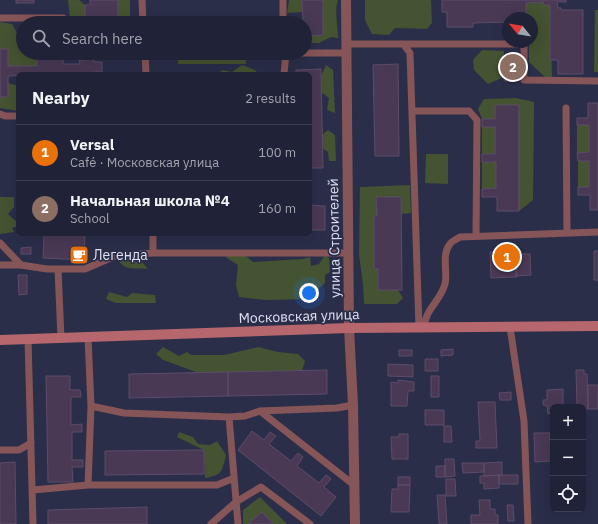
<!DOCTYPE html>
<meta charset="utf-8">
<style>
body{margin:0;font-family:"IBM Plex Sans",sans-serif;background:#2d2f42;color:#f1f3f6}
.controls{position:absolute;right:12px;bottom:12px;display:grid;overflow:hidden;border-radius:6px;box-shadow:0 4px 16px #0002}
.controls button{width:36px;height:36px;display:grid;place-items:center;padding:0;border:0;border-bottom:1px solid #3d3f52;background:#202237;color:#f1f3f6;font:20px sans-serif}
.compass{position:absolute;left:502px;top:12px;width:36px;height:36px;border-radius:50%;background:#202237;box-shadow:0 4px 16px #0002;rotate:300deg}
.you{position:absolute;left:309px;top:293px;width:14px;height:14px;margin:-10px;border:3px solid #fff;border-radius:50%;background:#1a73e8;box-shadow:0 0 0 6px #1a73e833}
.badge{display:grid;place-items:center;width:26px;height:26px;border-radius:50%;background:#8c9099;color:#fff;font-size:13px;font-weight:700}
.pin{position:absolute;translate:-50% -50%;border:2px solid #fff;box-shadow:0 1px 4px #0006}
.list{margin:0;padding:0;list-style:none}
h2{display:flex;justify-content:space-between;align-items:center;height:52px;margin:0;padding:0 16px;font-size:17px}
h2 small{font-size:13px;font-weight:400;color:#a2a4ad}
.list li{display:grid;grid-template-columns:26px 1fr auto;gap:12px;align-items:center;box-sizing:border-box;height:56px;padding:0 16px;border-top:1px solid #3d3f52}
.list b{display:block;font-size:15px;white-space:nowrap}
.list p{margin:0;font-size:13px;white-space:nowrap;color:#a2a4ad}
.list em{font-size:13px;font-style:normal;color:#a2a4ad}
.icon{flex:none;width:22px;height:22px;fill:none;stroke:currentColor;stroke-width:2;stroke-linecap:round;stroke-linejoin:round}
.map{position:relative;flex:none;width:598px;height:524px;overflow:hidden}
.search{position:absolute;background:#202237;box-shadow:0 4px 16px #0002;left:16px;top:16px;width:296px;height:44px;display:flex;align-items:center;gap:10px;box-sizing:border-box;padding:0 14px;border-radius:22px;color:#a2a4ad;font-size:15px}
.panel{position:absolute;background:#202237;box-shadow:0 4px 16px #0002;left:16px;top:72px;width:296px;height:164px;border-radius:6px}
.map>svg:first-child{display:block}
.green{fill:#445331}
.building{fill:#493954;stroke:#5c4c69}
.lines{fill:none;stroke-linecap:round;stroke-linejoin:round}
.lane{stroke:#865558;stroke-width:7}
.street{stroke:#865558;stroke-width:10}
.secondary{stroke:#b5676d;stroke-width:10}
.labels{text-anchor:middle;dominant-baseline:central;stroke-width:3.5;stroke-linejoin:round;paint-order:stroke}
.street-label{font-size:14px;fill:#dee1f3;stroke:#2a2e49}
.poi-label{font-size:14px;fill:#dee1f3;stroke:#2a2e49;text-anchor:start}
</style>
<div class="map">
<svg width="598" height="524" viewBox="0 0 598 524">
<rect width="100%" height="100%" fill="#2a2e49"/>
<!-- green -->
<path class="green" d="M68 0H79L85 5V23H66L70 18Z
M118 0H130V23H118Z
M289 0H302V12L287 13Z
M323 0H338C334 12 338 26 338 38L331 37 319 43H305V36L323 35Z
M365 0H431L432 23 427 29 395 28 389 35 372 34 365 20Z
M543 2V5H550L552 77H545L529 62V42H532V18H526V3Z
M595 10H598V72H594Z
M0 22 12 24 17 33H23V53H37V66H8L0 49Z
M482 50 504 51V77L488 84 474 70 473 60Z
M178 53H246V64H178Z
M242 65 255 70 259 74H216L223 70 232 72Z
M326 65 333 70 335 113 327 110 329 98 321 92V76Z
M8 83 18 86V111L0 108V97H8Z
M516 98 534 102 533 200 519 211V105H495V119H482L478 109 484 99Z
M577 125H589V152L577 153Z
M482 127H495V154H482Z
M328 130 335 135 336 161H329L328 152 323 149 322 135Z
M426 154H448V184L425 183Z
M578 161H589V187H578Z
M482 162H496V188L482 189Z
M410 185 411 213 401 214V197H377V216L374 217V269H378V290H398L403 298 397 304H364L363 285 359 254 360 187Z
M0 197H14V207L8 214 18 223V226L12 228 14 232 0 234Z
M225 252 243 254 253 262 303 259 310 257 311 266 319 264 325 255 329 258 330 272 325 275V283L307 299 266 300 239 297 236 285 238 265 227 258Z
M137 256 148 269C135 268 125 271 118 260Z
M109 292 127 297 132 293 155 295 156 303H116L106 299Z
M163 347 179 356 187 352 191 355H224L258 347 278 352 298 354 305 361 302 371 199 373 163 360 156 354Z
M179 432 193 437 198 444 210 445 217 441 226 455C222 472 222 475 205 478L204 450 177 437Z
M260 497 287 524H273L262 512 248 524H243V510Z"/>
<!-- building -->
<path class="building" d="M16 0H34V3H16Z
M90 0H118V23H85V5H90Z
M302 0H323V35L305 36V23H303Z
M442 0H566V2H557L558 8H561V10H583V74H558V60H550V5H543V2L526 3V18H508V22L473 23V27H447V12H442Z
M0 49H8V66H37V53H63V64H80L79 60H85V53H118H99V56H94V62H102V72H94V74L63 73 8 76V97H0Z
M398 64 399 156H375L373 65Z
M504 67H517V81H504Z
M321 69 323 168H310V74H296V70Z
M588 103H598V210H590V195H578V187H589V161H578L577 153 589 152V125H577V118H588Z
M495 105H519V211H497V197H482V189L496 188V162H482V154H495V127H482V119H495Z
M376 197H401L402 290H378V269H374V216H377Z
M310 205 325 206V230H310Z
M44 234H85L84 260 43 258Z
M31 247V254H21V248Z
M516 251 517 277 491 278 490 252Z
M594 251H598V280H594Z
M516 254H530L531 275 516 276Z
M18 275H27V294L19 295Z
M453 349V355L441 356V350Z
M399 350H412V356H399Z
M425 359H438V371H425Z
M388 364 413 365V377L388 376Z
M327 370V394L228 396V372Z
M576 370H584V374H587L588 409 577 407Z
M228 372V396L129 398V374Z
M46 376H70V390H80L81 397H71V425L82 424V432H72V460H83V467H72L73 482H48Z
M431 376H439V397H431Z
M398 380 414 382V391H408L407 406H391V382L398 383Z
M588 385H598V409H588Z
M563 389V407H553V413L548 414 547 406 543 405V400H547V390Z
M511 392V400H500L499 393Z
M478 402H495L497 448H476V441H480Z
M425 410H444V425H425Z
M444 426H451L452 442H444Z
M252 431 264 440 270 432 276 436 269 444 291 461 298 453 303 457 297 466 319 483 326 475 331 479 324 487 336 497 321 516 238 450Z
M534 433H550L551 461 535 462Z
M399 434H408V459H392L391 437H399Z
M550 437H553V456H551Z
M204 450V474L105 475V451Z
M445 459H454L455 476 445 477Z
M15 462 16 524H0V463Z
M502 462V475L484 476V463Z
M462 463H484V472L463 473Z
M436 466H445V477H436Z
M499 475H518V484H499Z
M499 475V488L484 489V483H480V476Z
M398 477H410V485H398Z
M446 479H455L456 496H446Z
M398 485H410L409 512H391L392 489H398Z
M437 495H445L447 524H439Z
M479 500H490V509H495V515H498V524H471V515H480Z
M507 505H513L514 521H508Z
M147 507V524H48V510Z
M262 512 273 524H248Z"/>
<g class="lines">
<!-- lane -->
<path class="lane" d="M142 0 143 23
M283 0V23
M0 18H63
M346 44H524V80L598 81
M404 45 410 53 419 328
M145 53 146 74
M286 53H346
M284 74 286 53
M566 108 567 233
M413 111H469L477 120 476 236
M0 114 5 116H18
M153 234V253
M0 243 21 265
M0 265H21L47 269H85L115 256 153 253H349
M58 269 61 338
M510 327 524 421 528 524
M424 328C425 309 440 302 445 284 448 271 441 255 450 244 452 241 457 239 460 237L598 232
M28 339 33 524
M91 406 124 413 229 417 245 416 260 411 337 408 353 405
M260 411 354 485
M229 417 238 524
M0 450H19L31 443
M88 485 91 406 88 337
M33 490 88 485H217L234 478
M211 524 236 502 261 487 310 524"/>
<!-- street -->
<path class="street" d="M346 0 349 328 353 405 355 524"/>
<!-- secondary -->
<path class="secondary" d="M0 340 349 328 598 326"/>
</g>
<!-- icons -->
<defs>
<symbol id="cafe-square" viewBox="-11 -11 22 22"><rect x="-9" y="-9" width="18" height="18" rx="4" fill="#e8710a" stroke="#2a2e49"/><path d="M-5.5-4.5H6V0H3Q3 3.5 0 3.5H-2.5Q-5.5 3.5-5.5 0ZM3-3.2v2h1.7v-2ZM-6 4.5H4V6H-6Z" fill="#fff"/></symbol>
</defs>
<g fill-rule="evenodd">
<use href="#cafe-square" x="68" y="244" width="22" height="22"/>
</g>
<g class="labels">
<!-- street labels -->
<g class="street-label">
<text transform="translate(334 238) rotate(-91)">улица Строителей</text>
<text transform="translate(299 316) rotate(-2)">Московская улица</text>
</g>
<!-- poi labels -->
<g class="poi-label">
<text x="93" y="255">Легенда</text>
</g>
</g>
</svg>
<div class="controls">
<button>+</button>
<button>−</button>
<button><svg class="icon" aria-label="locate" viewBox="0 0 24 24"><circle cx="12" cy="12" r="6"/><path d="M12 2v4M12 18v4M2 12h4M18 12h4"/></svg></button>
</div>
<svg class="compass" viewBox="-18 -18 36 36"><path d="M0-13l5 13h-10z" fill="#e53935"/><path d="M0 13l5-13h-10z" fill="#a2a4ad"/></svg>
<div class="you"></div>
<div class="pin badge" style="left:507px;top:257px;background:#e8710a">1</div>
<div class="pin badge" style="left:513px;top:67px;background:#8d6e63">2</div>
<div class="search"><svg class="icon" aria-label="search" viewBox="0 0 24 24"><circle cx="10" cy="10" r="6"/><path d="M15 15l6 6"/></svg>Search here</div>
<section class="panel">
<h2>Nearby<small>2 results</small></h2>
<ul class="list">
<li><span class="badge" style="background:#e8710a">1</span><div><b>Versal</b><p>Café · Московская улица</p></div><em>100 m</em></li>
<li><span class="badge" style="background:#8d6e63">2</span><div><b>Начальная школа №4</b><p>School</p></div><em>160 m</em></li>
</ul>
</section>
</div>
